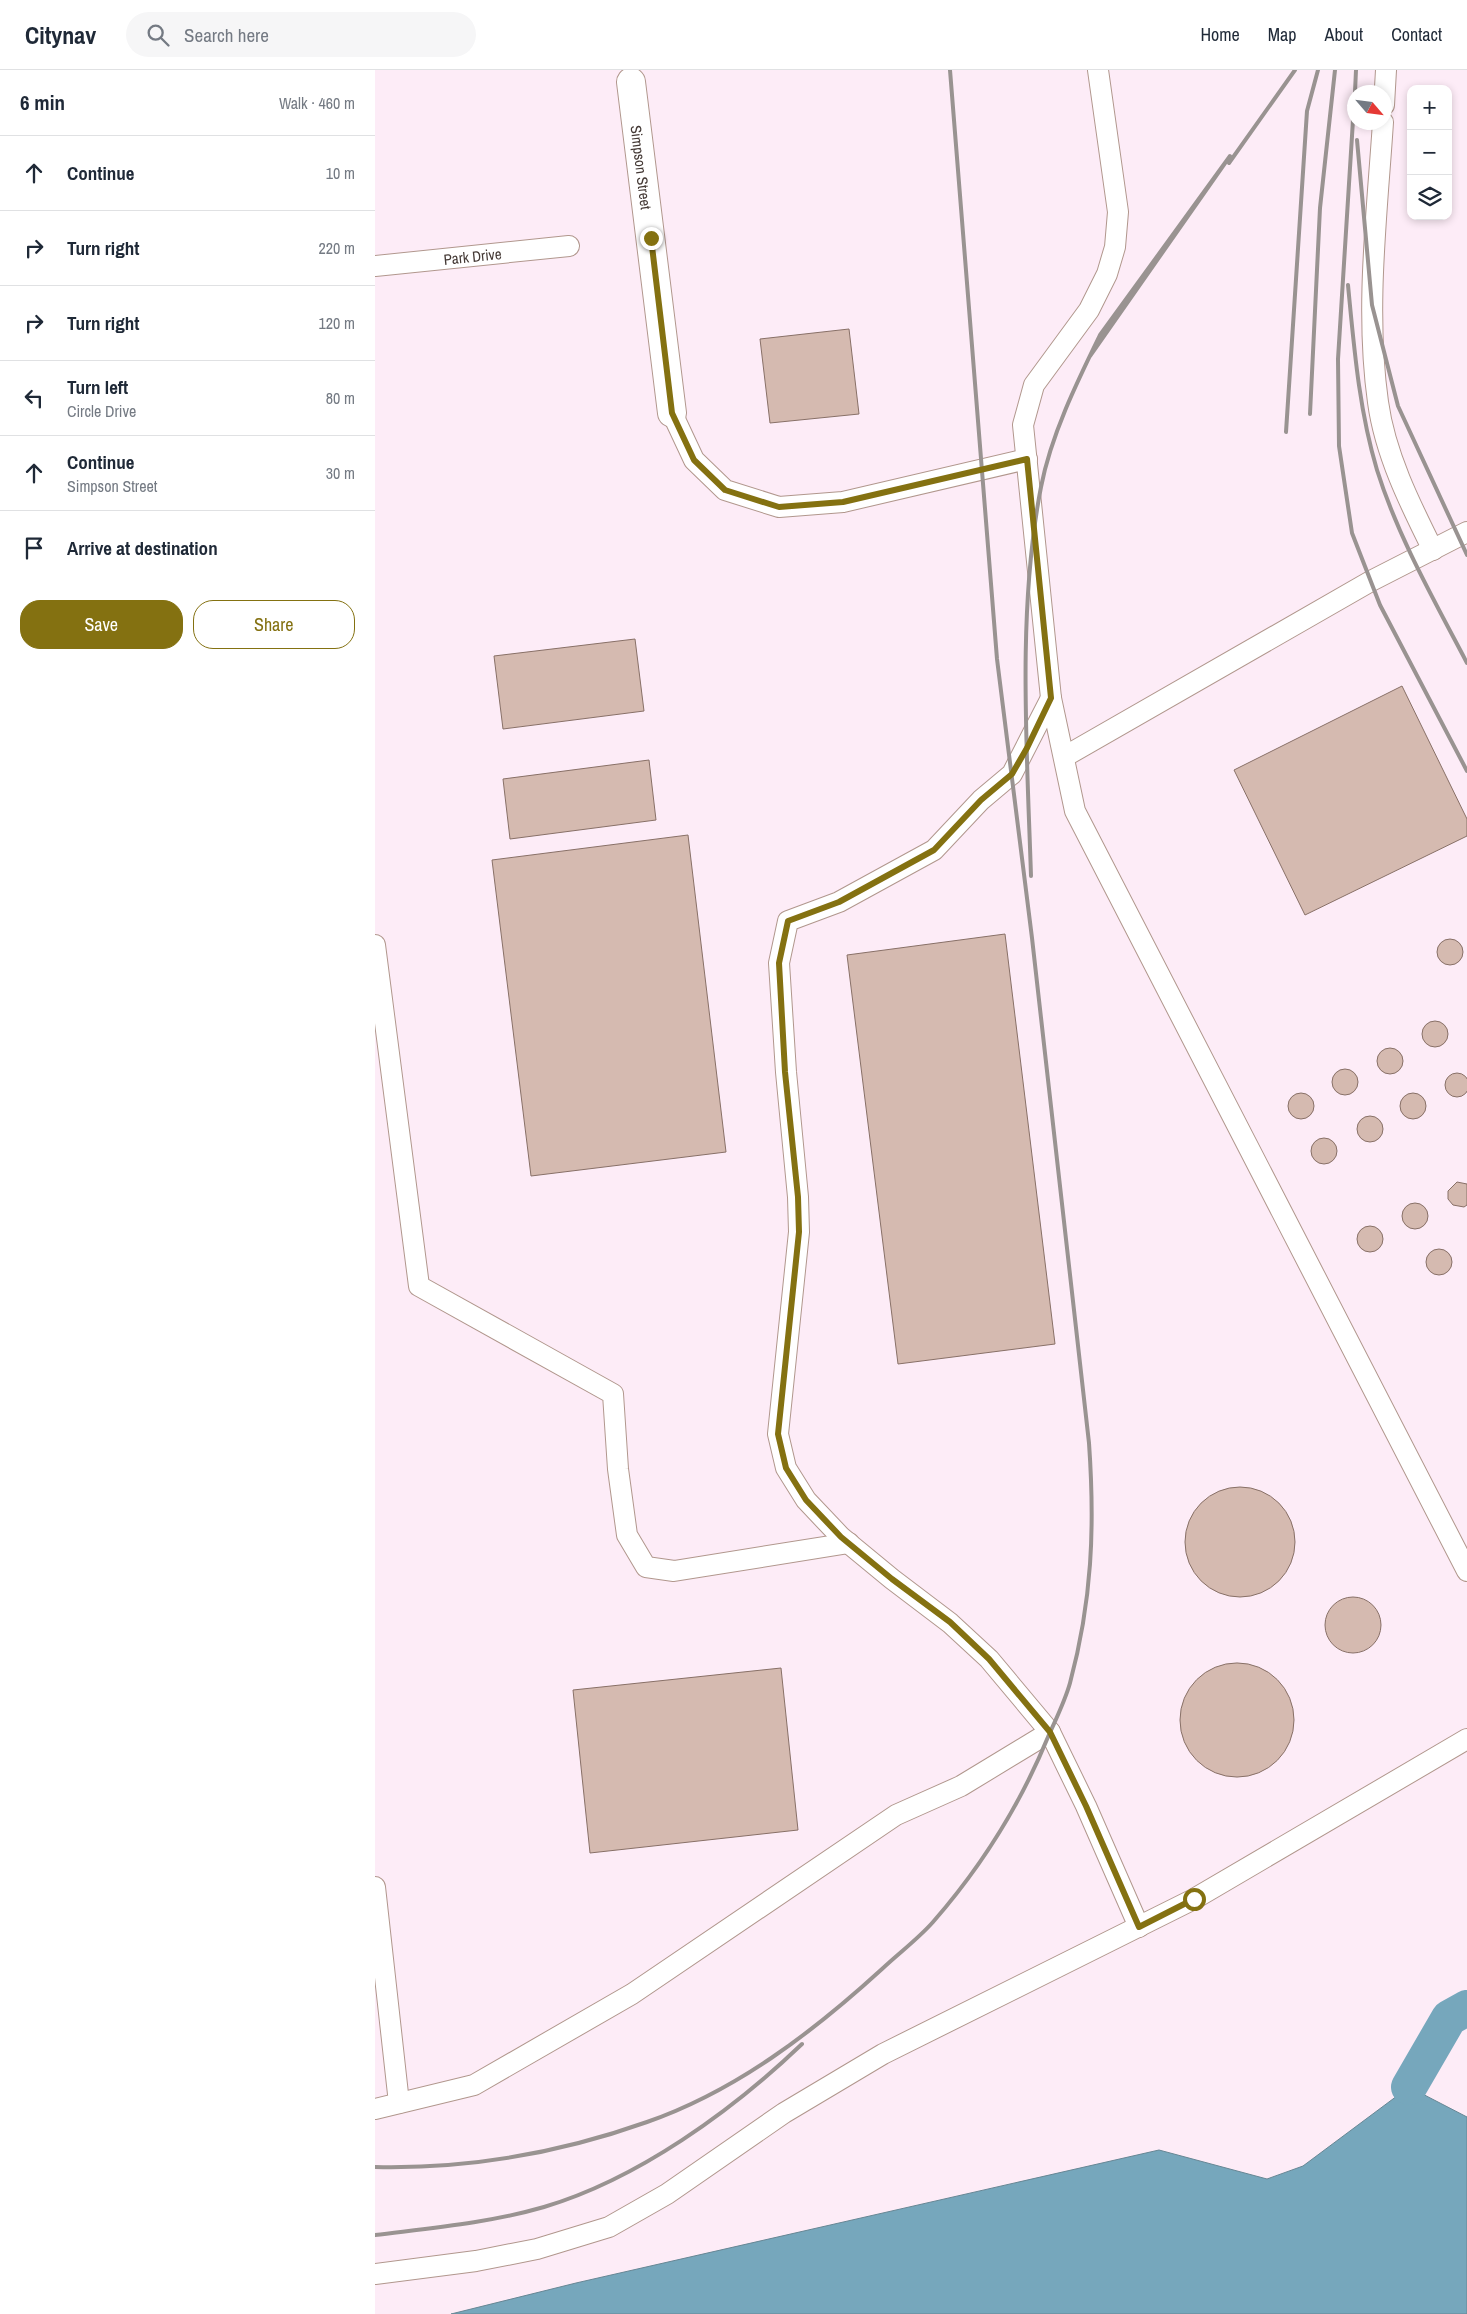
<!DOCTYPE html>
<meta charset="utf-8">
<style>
body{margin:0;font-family:"Archivo Narrow",sans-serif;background:#f6f6f7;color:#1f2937}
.controls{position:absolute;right:15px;top:15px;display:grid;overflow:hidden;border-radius:10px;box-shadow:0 2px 8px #0003}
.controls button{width:45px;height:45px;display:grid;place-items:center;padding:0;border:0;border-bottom:1px solid #e0e1e3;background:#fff;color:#1f2937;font:25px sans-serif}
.compass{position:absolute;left:972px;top:15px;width:45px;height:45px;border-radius:50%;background:#fff;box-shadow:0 2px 8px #0003;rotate:118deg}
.stop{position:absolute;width:15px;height:15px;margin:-11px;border:4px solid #847111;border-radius:50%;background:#fff}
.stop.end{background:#847111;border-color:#fff;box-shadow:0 1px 5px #0008}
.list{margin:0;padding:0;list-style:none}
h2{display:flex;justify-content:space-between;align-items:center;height:65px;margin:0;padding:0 20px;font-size:21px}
h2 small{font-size:16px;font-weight:400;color:#747a83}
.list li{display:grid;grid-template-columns:32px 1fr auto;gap:15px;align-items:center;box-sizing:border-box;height:75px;padding:0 20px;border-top:1px solid #e0e1e3}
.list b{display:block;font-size:19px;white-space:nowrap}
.list p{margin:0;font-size:16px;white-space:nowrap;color:#747a83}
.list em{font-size:16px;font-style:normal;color:#747a83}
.actions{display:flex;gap:10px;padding:15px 20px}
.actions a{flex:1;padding:11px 0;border:1px solid #847111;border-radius:20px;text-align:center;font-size:18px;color:#847111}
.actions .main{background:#847111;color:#fff}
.icon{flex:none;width:28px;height:28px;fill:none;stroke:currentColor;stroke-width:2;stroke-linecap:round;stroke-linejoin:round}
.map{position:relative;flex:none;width:1092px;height:2244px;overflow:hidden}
header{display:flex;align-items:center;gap:30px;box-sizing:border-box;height:70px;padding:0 25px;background:#fff;border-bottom:1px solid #e0e1e3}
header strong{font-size:24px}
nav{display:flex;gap:28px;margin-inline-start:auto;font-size:18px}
.search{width:350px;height:45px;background:#f6f6f7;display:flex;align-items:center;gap:12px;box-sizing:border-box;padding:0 18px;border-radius:28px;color:#747a83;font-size:19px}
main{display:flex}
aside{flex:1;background:#fff}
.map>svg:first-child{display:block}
.industrial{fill:#fdecf7;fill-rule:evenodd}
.water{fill:#76a7bc;stroke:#678694}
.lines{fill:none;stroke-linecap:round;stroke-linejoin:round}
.canal{stroke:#76a7bc;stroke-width:36}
.building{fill:#d5bab0;stroke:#887067}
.service-casing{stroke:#b1978d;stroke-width:22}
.minor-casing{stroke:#b1978d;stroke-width:30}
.service{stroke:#fff;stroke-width:20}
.minor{stroke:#fff;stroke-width:28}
.rail{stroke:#999391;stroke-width:4}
.route{stroke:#847111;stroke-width:6}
.labels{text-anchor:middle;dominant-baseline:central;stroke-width:4;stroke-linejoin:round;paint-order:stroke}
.street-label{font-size:15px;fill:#443935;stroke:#fcfcfc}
</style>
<header>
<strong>Citynav</strong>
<div class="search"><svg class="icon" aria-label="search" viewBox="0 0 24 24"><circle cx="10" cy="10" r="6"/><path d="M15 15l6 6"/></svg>Search here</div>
<nav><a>Home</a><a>Map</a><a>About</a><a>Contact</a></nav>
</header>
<main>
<aside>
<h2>6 min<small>Walk · 460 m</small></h2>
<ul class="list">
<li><svg class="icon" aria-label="ahead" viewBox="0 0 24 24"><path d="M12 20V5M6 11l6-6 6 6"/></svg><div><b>Continue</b></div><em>10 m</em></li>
<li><svg class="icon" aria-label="right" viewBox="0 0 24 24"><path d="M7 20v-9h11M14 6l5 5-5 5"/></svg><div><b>Turn right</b></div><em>220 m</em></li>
<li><svg class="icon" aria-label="right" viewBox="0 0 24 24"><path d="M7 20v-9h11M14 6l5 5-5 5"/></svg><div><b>Turn right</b></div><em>120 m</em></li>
<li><svg class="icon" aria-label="left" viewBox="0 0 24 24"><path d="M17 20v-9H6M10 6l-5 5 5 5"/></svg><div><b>Turn left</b><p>Circle Drive</p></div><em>80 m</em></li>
<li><svg class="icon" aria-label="ahead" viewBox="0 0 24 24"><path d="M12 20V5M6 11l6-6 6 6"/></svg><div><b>Continue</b><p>Simpson Street</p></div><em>30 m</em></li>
<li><svg class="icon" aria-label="arrive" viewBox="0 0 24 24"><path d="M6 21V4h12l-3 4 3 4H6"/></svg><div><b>Arrive at destination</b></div></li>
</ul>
<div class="actions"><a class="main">Save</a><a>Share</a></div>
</aside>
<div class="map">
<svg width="1092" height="2244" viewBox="0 0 1092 2244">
<rect width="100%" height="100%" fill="#fcfcfc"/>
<!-- industrial -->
<path class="industrial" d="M0 0H1092V2047L1034 2017 928 2096 892 2109 784 2080 201 2213 76 2244H0ZM1036 19H1073V146H1036ZM979 22H1009V52H979Z"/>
<!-- water -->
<path class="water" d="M1034 2017 1092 2047V2244H76L201 2213 784 2080 892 2109 928 2096Z"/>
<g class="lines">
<!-- canal -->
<path class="canal" d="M1034 2017 1074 1948 1092 1938"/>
</g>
<!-- building -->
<path class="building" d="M474 259 484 344 395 353 385 269Z
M260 569 269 641 128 659 119 586Z
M1027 616 1092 749V766L930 845 859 700Z
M274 690 281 750 135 769 128 709Z
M313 765 351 1082 156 1106 117 790Z
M630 864 680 1274 523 1294 472 885Z
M1062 882a13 13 0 1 1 26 0a13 13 0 1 1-26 0Z
M1047 964a13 13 0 1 1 26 0a13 13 0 1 1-26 0Z
M1002 991a13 13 0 1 1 26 0a13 13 0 1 1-26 0Z
M957 1012a13 13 0 1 1 26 0a13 13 0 1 1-26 0Z
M1070 1015a12 12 0 1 1 24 0a12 12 0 1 1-24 0Z
M1025 1036a13 13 0 1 1 26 0a13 13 0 1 1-26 0Z
M913 1036a13 13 0 1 1 26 0a13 13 0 1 1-26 0Z
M982 1059a13 13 0 1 1 26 0a13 13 0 1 1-26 0Z
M936 1081a13 13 0 1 1 26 0a13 13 0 1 1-26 0Z
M1082 1112 1092 1114V1135L1089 1137 1078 1135 1073 1129V1121Z
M1027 1146a13 13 0 1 1 26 0a13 13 0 1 1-26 0Z
M982 1169a13 13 0 1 1 26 0a13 13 0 1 1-26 0Z
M1051 1192a13 13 0 1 1 26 0a13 13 0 1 1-26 0Z
M810 1472a55 55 0 1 1 110 0a55 55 0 1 1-110 0Z
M950 1555a28 28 0 1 1 56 0a28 28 0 1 1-56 0Z
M805 1650a57 57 0 1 1 114 0a57 57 0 1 1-114 0Z
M406 1598 423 1760 215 1783 198 1620Z"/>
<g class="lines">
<defs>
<g id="service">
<path d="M723 0 743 142 740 177 732 204 714 240 659 315 648 355 676 628 700 741 1092 1501"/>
<path d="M1009 35 1011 0"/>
<path d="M1008 52C1002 145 990 240 1003 332 1010 384 1035 434 1058 480"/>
<path id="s1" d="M0 196 194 176"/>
<path d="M297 343 319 390 350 420 404 437 468 432 652 389"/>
<path d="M676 628 637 704 606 730 559 780 464 832 413 851 404 893 411 1002 423 1127 424 1162 403 1364 411 1398 431 1430 466 1467 517 1509 575 1553 614 1589 675 1662 711 1736 764 1857"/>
<path d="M689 687 996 511 1092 462"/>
<path d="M0 875 44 1216 238 1324 243 1399 252 1465 271 1497 299 1501 474 1473"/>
<path d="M0 1817 24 2033"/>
<path d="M0 2039 99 2015 257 1924 521 1745 586 1716 675 1662"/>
<path d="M0 2204 101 2191 162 2179 234 2157 292 2124 409 2043 508 1984 819 1829 1092 1669"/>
</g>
<g id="minor">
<path id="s2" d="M256 12 297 343"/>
</g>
</defs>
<!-- service casing -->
<use href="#service" class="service-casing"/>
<!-- minor casing -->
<use href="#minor" class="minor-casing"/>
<!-- service -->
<use href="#service" class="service"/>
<!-- minor -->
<use href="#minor" class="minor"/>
<!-- rail -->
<path class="rail" d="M980 22 981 0
M979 34 963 289 964 376 977 463 1005 535 1092 701
M982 70 997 235 1023 336 1092 485
M854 93 920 0
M973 215C979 277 984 340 1002 400 1023 467 1059 530 1092 593
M935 344 945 138 960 0
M911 362 932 41 943 0
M656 806C652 680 642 540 666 417 676 365 702 312 725 265L855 86 715 286
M0 2097C92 2099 185 2083 272 2052 361 2021 438 1962 507 1899 524 1883 543 1869 558 1852 607 1796 645 1735 673 1667 681 1649 690 1631 695 1613 717 1531 720 1458 714 1373L657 868 622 589 575 0
M0 2165C56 2158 114 2153 169 2137 263 2109 357 2041 427 1974"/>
</g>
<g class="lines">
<!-- route -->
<path class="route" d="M276 168 297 343 319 390 350 420 404 437 468 432 652 389 676 628 652 678 637 704 606 730 559 780 464 832 413 851 404 893 410 1002 423 1127 424 1162 403 1364 411 1398 431 1430 466 1467 517 1509 575 1552 614 1589 675 1662 711 1736 764 1857 819 1829"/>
</g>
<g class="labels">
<!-- street labels -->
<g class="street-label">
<text stroke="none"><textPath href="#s2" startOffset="86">Simpson Street</textPath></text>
<text stroke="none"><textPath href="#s1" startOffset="98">Park Drive</textPath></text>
</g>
</g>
</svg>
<div class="controls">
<button>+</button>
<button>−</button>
<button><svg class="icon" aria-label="layers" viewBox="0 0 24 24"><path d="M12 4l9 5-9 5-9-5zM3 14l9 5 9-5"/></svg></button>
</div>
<svg class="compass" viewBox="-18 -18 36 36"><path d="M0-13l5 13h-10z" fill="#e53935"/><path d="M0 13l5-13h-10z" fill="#747a83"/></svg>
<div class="stop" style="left:819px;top:1829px"></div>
<div class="stop end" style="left:276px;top:168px"></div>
</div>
</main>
